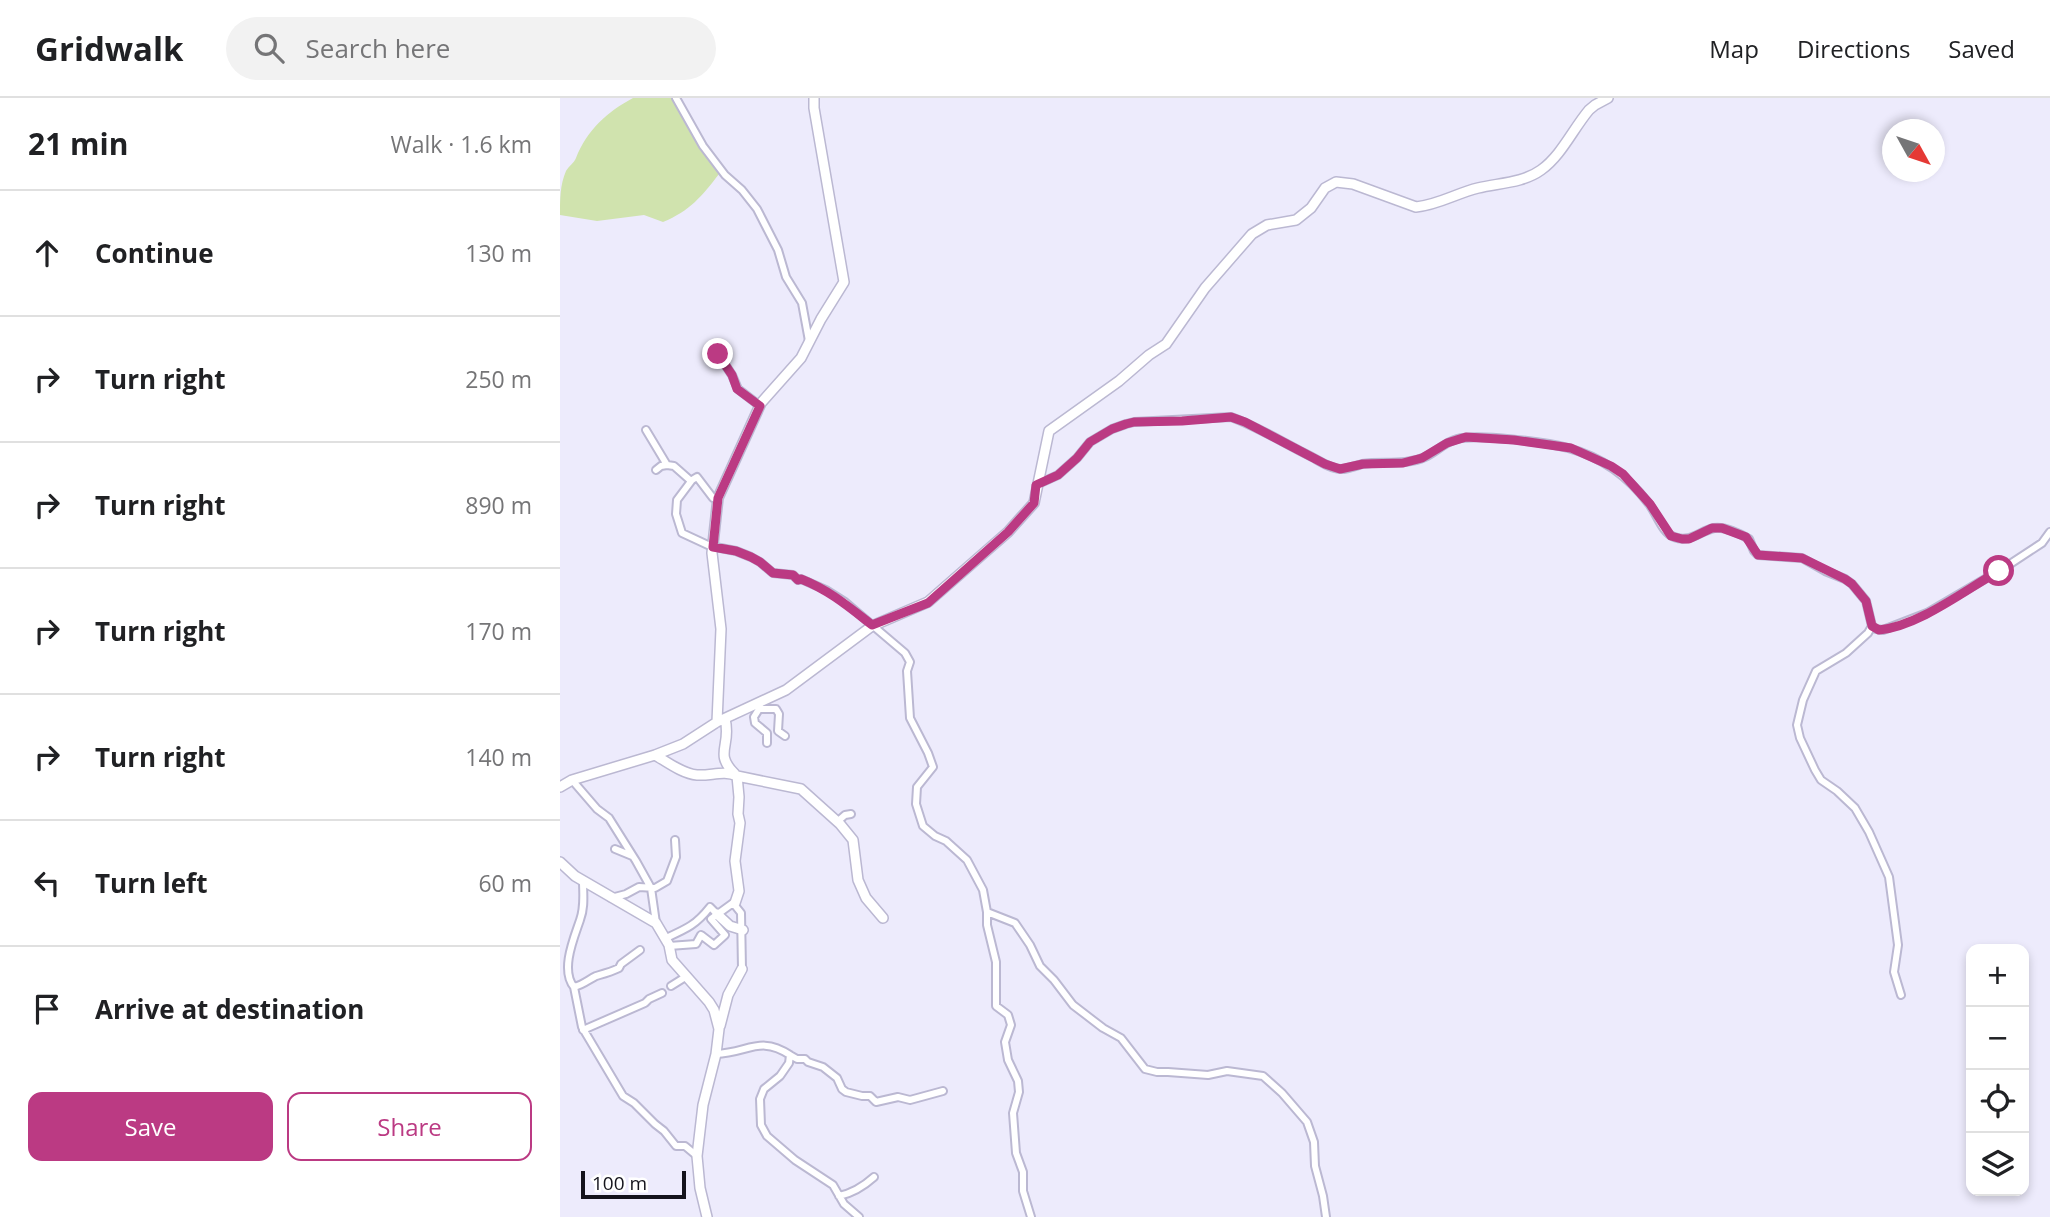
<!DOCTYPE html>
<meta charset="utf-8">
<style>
body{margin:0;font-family:"Open Sans",sans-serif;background:#f2f2f2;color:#202124}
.controls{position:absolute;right:21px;bottom:21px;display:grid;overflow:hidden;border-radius:14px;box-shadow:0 4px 10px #0003}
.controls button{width:63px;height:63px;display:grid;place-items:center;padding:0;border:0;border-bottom:2px solid #e0e0e0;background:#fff;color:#202124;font:35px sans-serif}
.compass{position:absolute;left:1322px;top:21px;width:63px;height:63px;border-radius:50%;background:#fff;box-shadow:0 4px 10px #0003;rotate:130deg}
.scale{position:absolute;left:21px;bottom:18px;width:105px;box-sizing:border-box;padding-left:7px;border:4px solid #14131c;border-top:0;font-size:19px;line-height:24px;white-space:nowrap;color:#14131c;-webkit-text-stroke:5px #fff;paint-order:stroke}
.stop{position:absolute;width:21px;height:21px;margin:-16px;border:5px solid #bb3a83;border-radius:50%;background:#fff}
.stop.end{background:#bb3a83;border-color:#fff;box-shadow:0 2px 7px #0008}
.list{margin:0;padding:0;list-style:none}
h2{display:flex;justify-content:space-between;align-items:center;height:91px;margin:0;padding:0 28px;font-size:30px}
h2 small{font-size:23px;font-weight:400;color:#757577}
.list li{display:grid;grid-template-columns:46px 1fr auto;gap:21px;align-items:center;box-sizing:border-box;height:126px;padding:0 28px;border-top:2px solid #e0e0e0}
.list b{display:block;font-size:26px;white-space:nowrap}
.list em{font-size:23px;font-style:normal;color:#757577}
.actions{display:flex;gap:14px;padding:21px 28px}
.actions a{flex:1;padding:16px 0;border:2px solid #bb3a83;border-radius:14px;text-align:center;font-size:24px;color:#bb3a83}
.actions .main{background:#bb3a83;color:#fff}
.icon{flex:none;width:38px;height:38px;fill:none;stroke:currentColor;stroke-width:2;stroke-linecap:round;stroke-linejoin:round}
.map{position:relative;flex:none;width:1490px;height:1119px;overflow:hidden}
header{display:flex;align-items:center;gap:42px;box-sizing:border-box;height:98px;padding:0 35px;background:#fff;border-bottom:2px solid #e0e0e0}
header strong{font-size:33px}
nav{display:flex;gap:38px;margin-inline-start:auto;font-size:24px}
.search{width:490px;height:63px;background:#f2f2f2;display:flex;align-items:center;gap:18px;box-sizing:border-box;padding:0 24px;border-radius:38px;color:#757577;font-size:26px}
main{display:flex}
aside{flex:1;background:#fff}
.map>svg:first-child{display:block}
.green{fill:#d0e3ae}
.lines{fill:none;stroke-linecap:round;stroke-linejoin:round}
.street-casing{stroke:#bbb8d2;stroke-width:10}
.secondary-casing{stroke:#bbb8d2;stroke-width:12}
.street{stroke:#fff;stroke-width:6}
.secondary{stroke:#fff;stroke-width:9}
.route{stroke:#bb3a83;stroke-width:9}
</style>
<header>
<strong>Gridwalk</strong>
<div class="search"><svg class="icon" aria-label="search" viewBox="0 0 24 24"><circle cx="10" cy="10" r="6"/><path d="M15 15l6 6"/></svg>Search here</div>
<nav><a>Map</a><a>Directions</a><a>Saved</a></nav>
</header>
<main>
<aside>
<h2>21 min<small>Walk · 1.6 km</small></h2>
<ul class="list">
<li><svg class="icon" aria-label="ahead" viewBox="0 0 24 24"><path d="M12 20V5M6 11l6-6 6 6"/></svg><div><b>Continue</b></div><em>130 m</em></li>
<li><svg class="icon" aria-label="right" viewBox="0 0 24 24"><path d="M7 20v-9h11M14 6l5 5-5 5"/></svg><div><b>Turn right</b></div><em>250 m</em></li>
<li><svg class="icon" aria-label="right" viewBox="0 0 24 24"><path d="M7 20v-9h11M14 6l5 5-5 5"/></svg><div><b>Turn right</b></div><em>890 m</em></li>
<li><svg class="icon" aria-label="right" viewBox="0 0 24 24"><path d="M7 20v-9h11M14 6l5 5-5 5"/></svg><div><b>Turn right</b></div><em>170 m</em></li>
<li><svg class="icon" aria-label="right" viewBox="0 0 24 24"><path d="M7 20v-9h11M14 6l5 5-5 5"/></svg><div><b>Turn right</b></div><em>140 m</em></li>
<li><svg class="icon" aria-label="left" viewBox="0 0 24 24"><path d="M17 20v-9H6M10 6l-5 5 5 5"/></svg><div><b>Turn left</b></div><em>60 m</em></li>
<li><svg class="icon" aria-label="arrive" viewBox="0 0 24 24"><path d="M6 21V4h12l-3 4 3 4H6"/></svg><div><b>Arrive at destination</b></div></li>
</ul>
<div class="actions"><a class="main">Save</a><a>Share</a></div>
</aside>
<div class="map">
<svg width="1490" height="1119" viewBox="0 0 1490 1119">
<rect width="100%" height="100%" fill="#edebfc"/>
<!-- green -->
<path class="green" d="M73 0H112L143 55 159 76C142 98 130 113 103 124L84 117 37 123 0 117C0 101 0 87 6 73 9 68 14 65 16 60 27 32 47 14 73 0Z"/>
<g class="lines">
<defs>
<path id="street" d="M116 0 143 48 165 77 182 92 197 111 218 152 226 179 242 205 249 243
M154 250 172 277 178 291 200 308
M86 332 107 367 114 368 131 383
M96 372 101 368 107 367
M478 386 498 377 517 360 530 344 552 331 566 326 574 324 671 319C699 329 725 346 752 359 761 364 771 371 781 371 788 371 795 368 802 366 823 363 845 368 865 359 876 354 885 344 897 341 918 336 986 344 1008 350 1042 359 1068 378 1089 406 1097 416 1102 435 1114 439 1130 445 1140 433 1154 430 1164 428 1181 436 1189 441L1194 453 1198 457 1242 460 1265 473 1285 481 1292 486 1306 503 1312 528
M158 400H153L137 379 132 382 117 402 116 416 122 435 150 448 176 453 191 459 200 464 213 475 233 477 238 482 241 481 266 492 285 504 345 555 350 564 347 573 350 620 368 655 373 669 357 689 356 706 363 728 375 738 386 743 407 762 423 792 427 814 455 825 470 847 480 868 494 882 513 907 543 930 561 940 585 971 597 974H608L648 977 667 973 703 978 722 995 747 1024 754 1044 755 1068 763 1098 766 1119
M199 607V611L194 619 195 625 207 635V645
M199 611H216L219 616 218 633 225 638
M12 682 37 711 49 720 76 763 91 790 96 825
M277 724 285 717 291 716
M55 751 72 758
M23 783C23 796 25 809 20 822 14 840 0 872 14 889L22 929 63 998 74 1005 95 1026 104 1033 116 1048H125L137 1058
M51 800 66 796 79 789 95 790 107 783 116 759 115 742
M427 814V827L436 864V908L448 917 451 927 445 944 448 962 458 983 459 994 453 1015 456 1055 463 1074V1093L471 1119
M106 840C126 831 136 827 150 809L157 816
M109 848 136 846 141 837 154 847 165 837 151 821 173 805 181 815 182 871
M111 888 127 878
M14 889C23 887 28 882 36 878 43 876 51 874 59 870L61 866 80 852
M1341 897 1334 874 1338 847 1329 779 1309 734 1295 710 1277 693 1261 682 1255 672 1240 640 1237 627 1243 602 1256 573 1286 555 1308 535 1312 528 1316 531 1323 532 1367 515 1447 468 1482 445 1490 434
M23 932 85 905 89 901 102 895
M156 956C188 955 200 937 230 957L229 965 220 978 204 991 200 1001 201 1027 207 1038 235 1062 273 1087 284 1106 299 1119
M230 957 237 961H245L248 964 263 969 277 980 282 991 286 994 302 998H310L316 1004 338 999 350 1002 383 993
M279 1098C293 1095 304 1088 314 1079"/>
<path id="secondary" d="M165 621C172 648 153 655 175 676
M157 624 161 531 152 455 158 400 201 305 241 260 261 221 284 184 254 10V0
M95 657C107 664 123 676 137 677 151 678 164 672 177 678L241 691 280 726 293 742 298 782 306 800 323 820
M0 689 12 682 95 657 123 646 157 624 226 592 312 528 368 504 448 434 474 405 489 333 559 283 589 257 606 246 645 190 692 136 707 127 736 122 751 110 765 90 776 84 793 86 856 109C878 107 897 95 918 90 939 85 963 85 981 72 1001 58 1013 31 1029 12L1035 7 1048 0
M0 764 15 778 96 825 109 847 112 862 149 904 154 912 159 931 156 956 143 1007 137 1058 140 1090 147 1119
M175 805 179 793 175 763 180 725 178 716 179 699 177 678
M157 816 170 828 183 832
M160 928 168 897 182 871"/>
</defs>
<!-- street casing -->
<use href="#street" class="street-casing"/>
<!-- secondary casing -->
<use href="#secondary" class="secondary-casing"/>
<!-- street -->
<use href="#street" class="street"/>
<!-- secondary -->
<use href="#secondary" class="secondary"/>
</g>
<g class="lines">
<!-- route -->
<path class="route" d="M158 256 172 277 177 291 200 308 158 400 153 449 176 453 191 459 200 464 213 475 233 477 238 482 241 481C269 492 289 509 312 527L368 505 448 434 474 405 476 387 498 377 517 360 530 344 552 331 566 326 574 324 622 323 671 319 685 324 765 366 780 371 803 366 843 365 862 360 887 345 906 339 954 342 1011 350 1051 368 1063 376 1090 406 1111 438 1122 441H1129L1152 430H1162L1186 439 1198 457 1242 460 1285 481 1292 486 1306 503 1312 528 1319 532C1359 528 1405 492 1439 473"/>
</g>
</svg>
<div class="controls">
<button>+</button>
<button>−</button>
<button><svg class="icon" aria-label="locate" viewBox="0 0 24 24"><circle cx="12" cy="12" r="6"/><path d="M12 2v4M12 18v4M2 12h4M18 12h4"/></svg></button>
<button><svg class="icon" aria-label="layers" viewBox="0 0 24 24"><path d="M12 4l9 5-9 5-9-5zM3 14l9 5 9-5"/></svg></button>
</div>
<svg class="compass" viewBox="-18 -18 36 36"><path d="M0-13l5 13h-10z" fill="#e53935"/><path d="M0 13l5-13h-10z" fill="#757577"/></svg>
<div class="scale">100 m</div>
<div class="stop" style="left:1439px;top:473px"></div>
<div class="stop end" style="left:158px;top:256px"></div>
</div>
</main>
